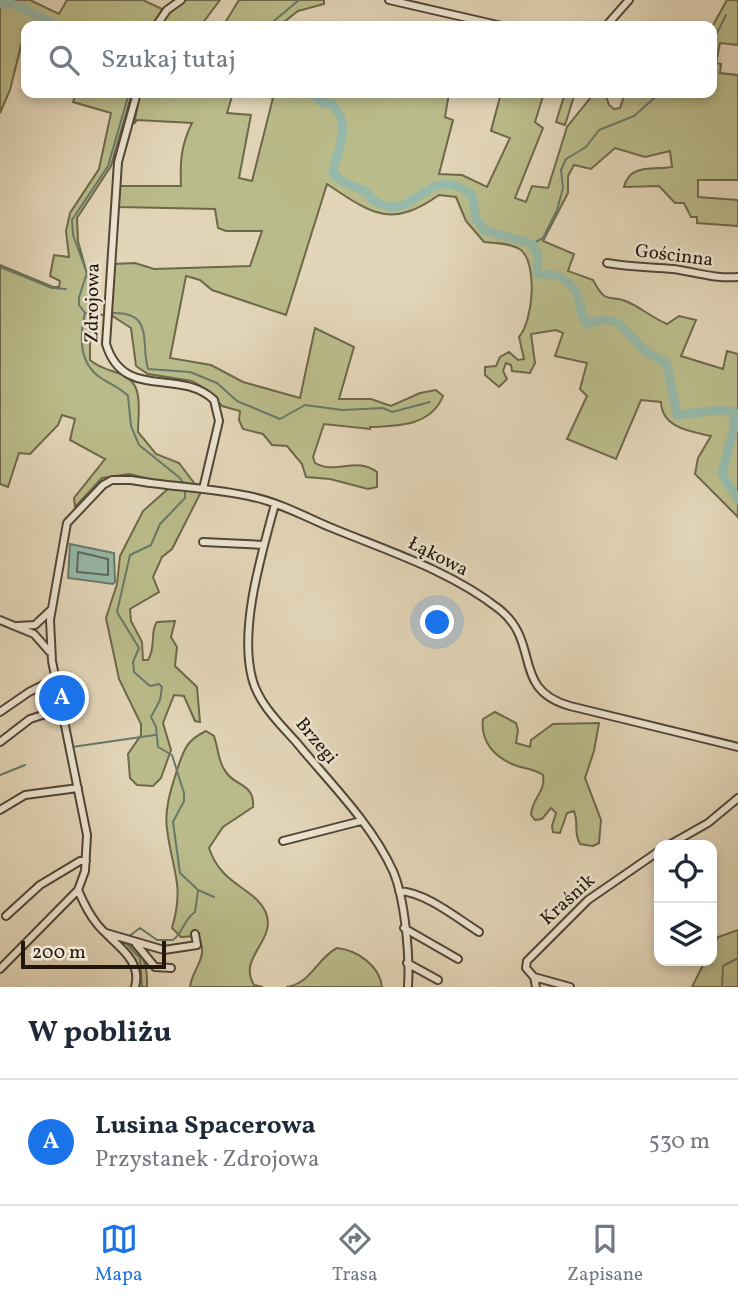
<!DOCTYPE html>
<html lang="pl">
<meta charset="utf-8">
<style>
body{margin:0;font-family:Vollkorn,serif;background:#f2f2f3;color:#1f2937}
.controls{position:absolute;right:21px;bottom:21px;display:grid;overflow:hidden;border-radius:14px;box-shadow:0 4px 10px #0003}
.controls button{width:63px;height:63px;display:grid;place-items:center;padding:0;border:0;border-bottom:2px solid #e0e1e3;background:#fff;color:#1f2937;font:35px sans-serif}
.scale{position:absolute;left:21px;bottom:18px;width:145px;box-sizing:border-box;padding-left:7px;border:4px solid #23160c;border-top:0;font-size:19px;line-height:24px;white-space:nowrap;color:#23160c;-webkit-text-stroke:5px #ece4d0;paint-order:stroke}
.you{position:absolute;left:438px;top:623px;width:24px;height:24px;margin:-18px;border:5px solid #fff;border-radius:50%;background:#1a73e8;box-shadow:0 0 0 10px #1a73e833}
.badge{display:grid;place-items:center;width:46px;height:46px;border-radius:50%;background:#1a73e8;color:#fff;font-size:23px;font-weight:700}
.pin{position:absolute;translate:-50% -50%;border:4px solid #fff;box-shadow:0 2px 7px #0006}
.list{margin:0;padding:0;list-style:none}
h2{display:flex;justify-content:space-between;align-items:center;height:91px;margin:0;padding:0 28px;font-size:30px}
h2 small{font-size:23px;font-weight:400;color:#747a83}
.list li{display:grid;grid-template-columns:46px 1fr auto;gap:21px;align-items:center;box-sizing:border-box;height:126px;padding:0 28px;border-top:2px solid #e0e1e3}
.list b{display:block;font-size:26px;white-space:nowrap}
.list p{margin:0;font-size:23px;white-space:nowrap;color:#747a83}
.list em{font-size:23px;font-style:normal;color:#747a83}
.icon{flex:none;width:38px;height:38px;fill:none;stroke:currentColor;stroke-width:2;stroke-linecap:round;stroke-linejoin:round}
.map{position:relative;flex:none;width:738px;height:987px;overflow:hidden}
.search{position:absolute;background:#fff;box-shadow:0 4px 10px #0003;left:21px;right:21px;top:21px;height:77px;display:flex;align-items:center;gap:18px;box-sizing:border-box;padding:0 24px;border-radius:14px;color:#747a83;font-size:26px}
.sheet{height:217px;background:#fff}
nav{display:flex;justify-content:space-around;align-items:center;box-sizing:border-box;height:98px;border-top:2px solid #e0e1e3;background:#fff;font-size:19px;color:#747a83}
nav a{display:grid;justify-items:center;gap:4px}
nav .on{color:#1a73e8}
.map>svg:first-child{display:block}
.green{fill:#babb8a;stroke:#6e684b;stroke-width:2}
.water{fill:#96b9a9;stroke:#68786a;stroke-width:2}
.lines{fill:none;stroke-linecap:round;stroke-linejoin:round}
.shore{stroke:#5c685a;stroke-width:2}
.stream{stroke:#68786a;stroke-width:2}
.river{stroke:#96b9a9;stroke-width:9}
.minor-casing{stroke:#534637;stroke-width:10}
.minor{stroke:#ece4d0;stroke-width:6}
.labels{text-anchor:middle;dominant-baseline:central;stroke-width:5;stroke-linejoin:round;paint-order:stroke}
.street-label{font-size:19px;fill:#23160c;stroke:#ece4d0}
</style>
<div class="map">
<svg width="738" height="987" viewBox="0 0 738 987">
<rect width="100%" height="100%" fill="#e2d5b7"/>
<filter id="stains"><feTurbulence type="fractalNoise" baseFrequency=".00286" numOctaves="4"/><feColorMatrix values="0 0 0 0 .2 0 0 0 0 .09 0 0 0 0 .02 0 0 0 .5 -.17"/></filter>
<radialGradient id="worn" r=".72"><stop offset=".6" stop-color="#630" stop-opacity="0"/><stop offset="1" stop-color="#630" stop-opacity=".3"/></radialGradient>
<!-- green -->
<path class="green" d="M0 0H30L59 14 67 0H143L162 9 153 26H26L10 90 0 113Z
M186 0H220L202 24 205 26H161L168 14Z
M239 0H324V4L298 11 279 26H223Z
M727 0H738V45L720 43 716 63 721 64 720 73 738 75V180H698V197L738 200V226L697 223V217H691L684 203H675L659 186 624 187C629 164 652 170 672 167L670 151 645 157 615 148 591 169 574 165 568 176V193L543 241 574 254 568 271 593 280C607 307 609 293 628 302 641 308 653 318 667 324L679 316 696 320 681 356 723 369 727 351 738 354V517L695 474 698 458 711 436C690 431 662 428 661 402L641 400 616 459 567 439 587 396 580 389 587 363 555 356 563 333 556 330 531 334 535 363 530 373 512 371 511 365 506 363 503 371 507 379 499 387 485 375V367L496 366 500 357 509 352 518 360 524 359 519 337C533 321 538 265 521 250 512 243 494 243 484 242L466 221 456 197 439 195C391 229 372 214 327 184L286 315 212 290 200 280 186 276 170 358 211 365 243 382 300 398 315 328 354 347 339 399H371L391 406 420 393 436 390 443 396C431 426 398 426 370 427V429L324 424 313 457 315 463C335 475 357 456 377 472V487L368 489 330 479 306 477 302 464 287 446 272 445 263 434 243 429 239 420 240 411 222 406 209 391 192 381 148 374 136 366 131 328 111 315 113 264 135 263 154 269 250 266 262 231H226L218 228 215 209 119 207V186H181C180 162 181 145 192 123L137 120 134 124 140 93H233L227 113 251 115 239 178 252 181 273 98 256 93H449L445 117 453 120 439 174 462 175 487 187 510 138 491 131 501 93H544L535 122 543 128 515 198 526 202 532 186 548 188 567 127 591 97 589 93H605L609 105 614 109 620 108 624 96 630 93H712V27Z
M76 93H132L111 166 77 218 78 241 90 285V360C98 367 106 369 115 372 146 380 138 408 138 432L156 454 179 463 201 492 172 549 162 557 153 577 159 592 130 609 131 621 142 642 143 660H148C157 645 149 633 157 622L175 621 171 637 177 647 175 666 197 687 200 722 195 721 184 696 174 695 163 723 171 750 161 778 153 786 137 785 130 778 128 754 141 735V724L119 679 106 618 117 584 120 556 143 511 169 488 167 483 129 474 102 478 75 507 74 498 105 459 70 440 75 419 62 415 58 425 30 454 19 453 8 487 0 484V265L53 287H59L60 281 50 276 54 255 69 257 66 231 70 213 99 169 111 113 73 102Z
M565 93H575L565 125 556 122Z
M495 712 516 723 518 730 516 743 530 747 531 740 553 724 599 723 594 751 585 778 601 820 599 843 593 846 580 844C573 832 579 823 574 811L567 813 560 833 553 832 552 826 556 813 551 808 542 819 535 820 531 815C531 800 546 792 543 775 535 769 526 769 517 766 495 758 480 742 483 719Z
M206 731 214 736C218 747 218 760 224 769 233 787 255 782 253 807L223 827 209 848C222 887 255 887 266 913 277 940 237 958 254 985L263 987H190C192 968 211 956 197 936L181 937 172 928C185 884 172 871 167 829 164 808 172 786 178 767 184 749 187 740 206 731Z
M738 930V987H692L705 961H712V949L718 937Z
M122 940C143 950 148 964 147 987H135L138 977Z
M337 948C357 950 380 966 382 987H286C311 984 316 959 337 948Z"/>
<!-- water -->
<path class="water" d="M70 544 114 553 115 582 113 584 68 578Z"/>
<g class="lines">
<!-- shore -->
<path class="shore" d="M78 552 108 559V575L77 572Z"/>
<!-- stream -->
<path class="stream" d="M268 26 299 0
M712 43 726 15
M129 93 108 166 72 220 73 235 87 273 79 297V305L85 313C80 336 78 363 101 378 110 384 121 388 128 396L131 426 139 445 180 478 183 483
M532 244 543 238 557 210 563 188 561 170 566 159 586 147 599 130 634 116 660 93
M0 267 52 288 66 289
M86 313 103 315
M110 313C155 311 140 341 148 369L190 372 217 383 237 401 280 419 305 405 342 410 383 408 392 412 430 402
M185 488V498L160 524 151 545 130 555 117 612 139 648 133 662 134 672 150 686 159 684 162 687 160 700 151 717 156 727 158 747 172 755 184 793V801L173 822 180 873 198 890 214 897
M72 747 155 735
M0 775 25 765
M128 937 140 928 157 940H173C184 932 183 920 195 912L198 891
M126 943 140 958 142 987
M722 987 723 966 738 958"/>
<!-- river -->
<path class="river" d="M0 4H12L60 26
M312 93 322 103 331 104C354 124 337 148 333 173 340 183 355 186 366 192 370 195 372 201 378 203 418 222 427 160 472 195L476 219 484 230 532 244 538 255 537 273C544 276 552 273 559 277 586 291 574 306 587 324L604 319 618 323 644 350 667 364 677 415 723 410 734 412V428L722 474 738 500"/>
<defs>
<path id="minor" d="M389 0 502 26
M156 26 167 10 181 0
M606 26 629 0
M137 93 118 162 106 344C124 402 179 367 214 400L219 421 203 489
M607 263C629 267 651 267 673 269 696 272 714 279 738 277
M275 504C262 553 239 627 252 678 258 703 280 724 297 743 330 783 371 823 393 871 405 899 410 956 408 987
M203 542 264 545
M0 620 34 634 49 651
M17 626 35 625 51 610
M0 712 29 692 55 679
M0 742 30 719 61 709
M0 810 25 795 78 788
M283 841 361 821
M669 845 708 823 738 798
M78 890C83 902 89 914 97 924 113 944 143 958 135 987
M399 891C425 892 457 918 479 932
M6 916 40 885 80 861H86
M404 928 458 959
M106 933 164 950 197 945 195 934
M136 944 155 967 171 968
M407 963 438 980
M0 969 78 890 85 871 87 835 52 661 50 620 67 523 103 485 112 480H131C171 487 213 488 253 497 280 503 306 517 332 528 388 551 451 571 499 609 542 643 510 689 570 706L738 747
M534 977 570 987
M536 987 534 977 526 968 527 961 588 900 659 851"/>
</defs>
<!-- minor casing -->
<use href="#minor" class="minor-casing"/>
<!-- minor -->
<use href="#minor" class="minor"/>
</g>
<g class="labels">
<!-- street labels -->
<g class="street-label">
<text transform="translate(674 256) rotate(7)">Gościnna</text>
<text transform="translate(93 303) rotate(-89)">Zdrojowa</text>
<text transform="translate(438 557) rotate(27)">Łąkowa</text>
<text transform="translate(316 741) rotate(50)">Brzegi</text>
<text transform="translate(568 900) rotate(-42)">Kraśnik</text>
</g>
</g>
<rect width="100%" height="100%" filter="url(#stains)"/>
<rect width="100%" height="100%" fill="url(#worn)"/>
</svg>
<div class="controls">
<button><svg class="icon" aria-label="locate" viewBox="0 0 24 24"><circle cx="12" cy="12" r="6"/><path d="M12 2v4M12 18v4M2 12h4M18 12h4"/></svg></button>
<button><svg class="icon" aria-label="layers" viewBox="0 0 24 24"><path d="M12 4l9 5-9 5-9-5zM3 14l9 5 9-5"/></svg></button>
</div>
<div class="scale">200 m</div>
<div class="you"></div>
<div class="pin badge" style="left:62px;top:698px">A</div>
<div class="search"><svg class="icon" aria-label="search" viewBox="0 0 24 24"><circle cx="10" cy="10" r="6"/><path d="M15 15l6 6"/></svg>Szukaj tutaj</div>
</div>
<section class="sheet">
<h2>W pobliżu<small></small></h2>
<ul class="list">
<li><span class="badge">A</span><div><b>Lusina Spacerowa</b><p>Przystanek · Zdrojowa</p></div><em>530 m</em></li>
</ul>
</section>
<nav>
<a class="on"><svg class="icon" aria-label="map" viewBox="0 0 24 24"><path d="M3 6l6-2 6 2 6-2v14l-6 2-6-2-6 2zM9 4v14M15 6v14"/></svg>Mapa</a>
<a><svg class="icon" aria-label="directions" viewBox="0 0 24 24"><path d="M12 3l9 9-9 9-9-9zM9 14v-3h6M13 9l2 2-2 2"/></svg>Trasa</a>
<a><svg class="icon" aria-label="saved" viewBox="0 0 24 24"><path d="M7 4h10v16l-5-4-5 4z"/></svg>Zapisane</a>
</nav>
